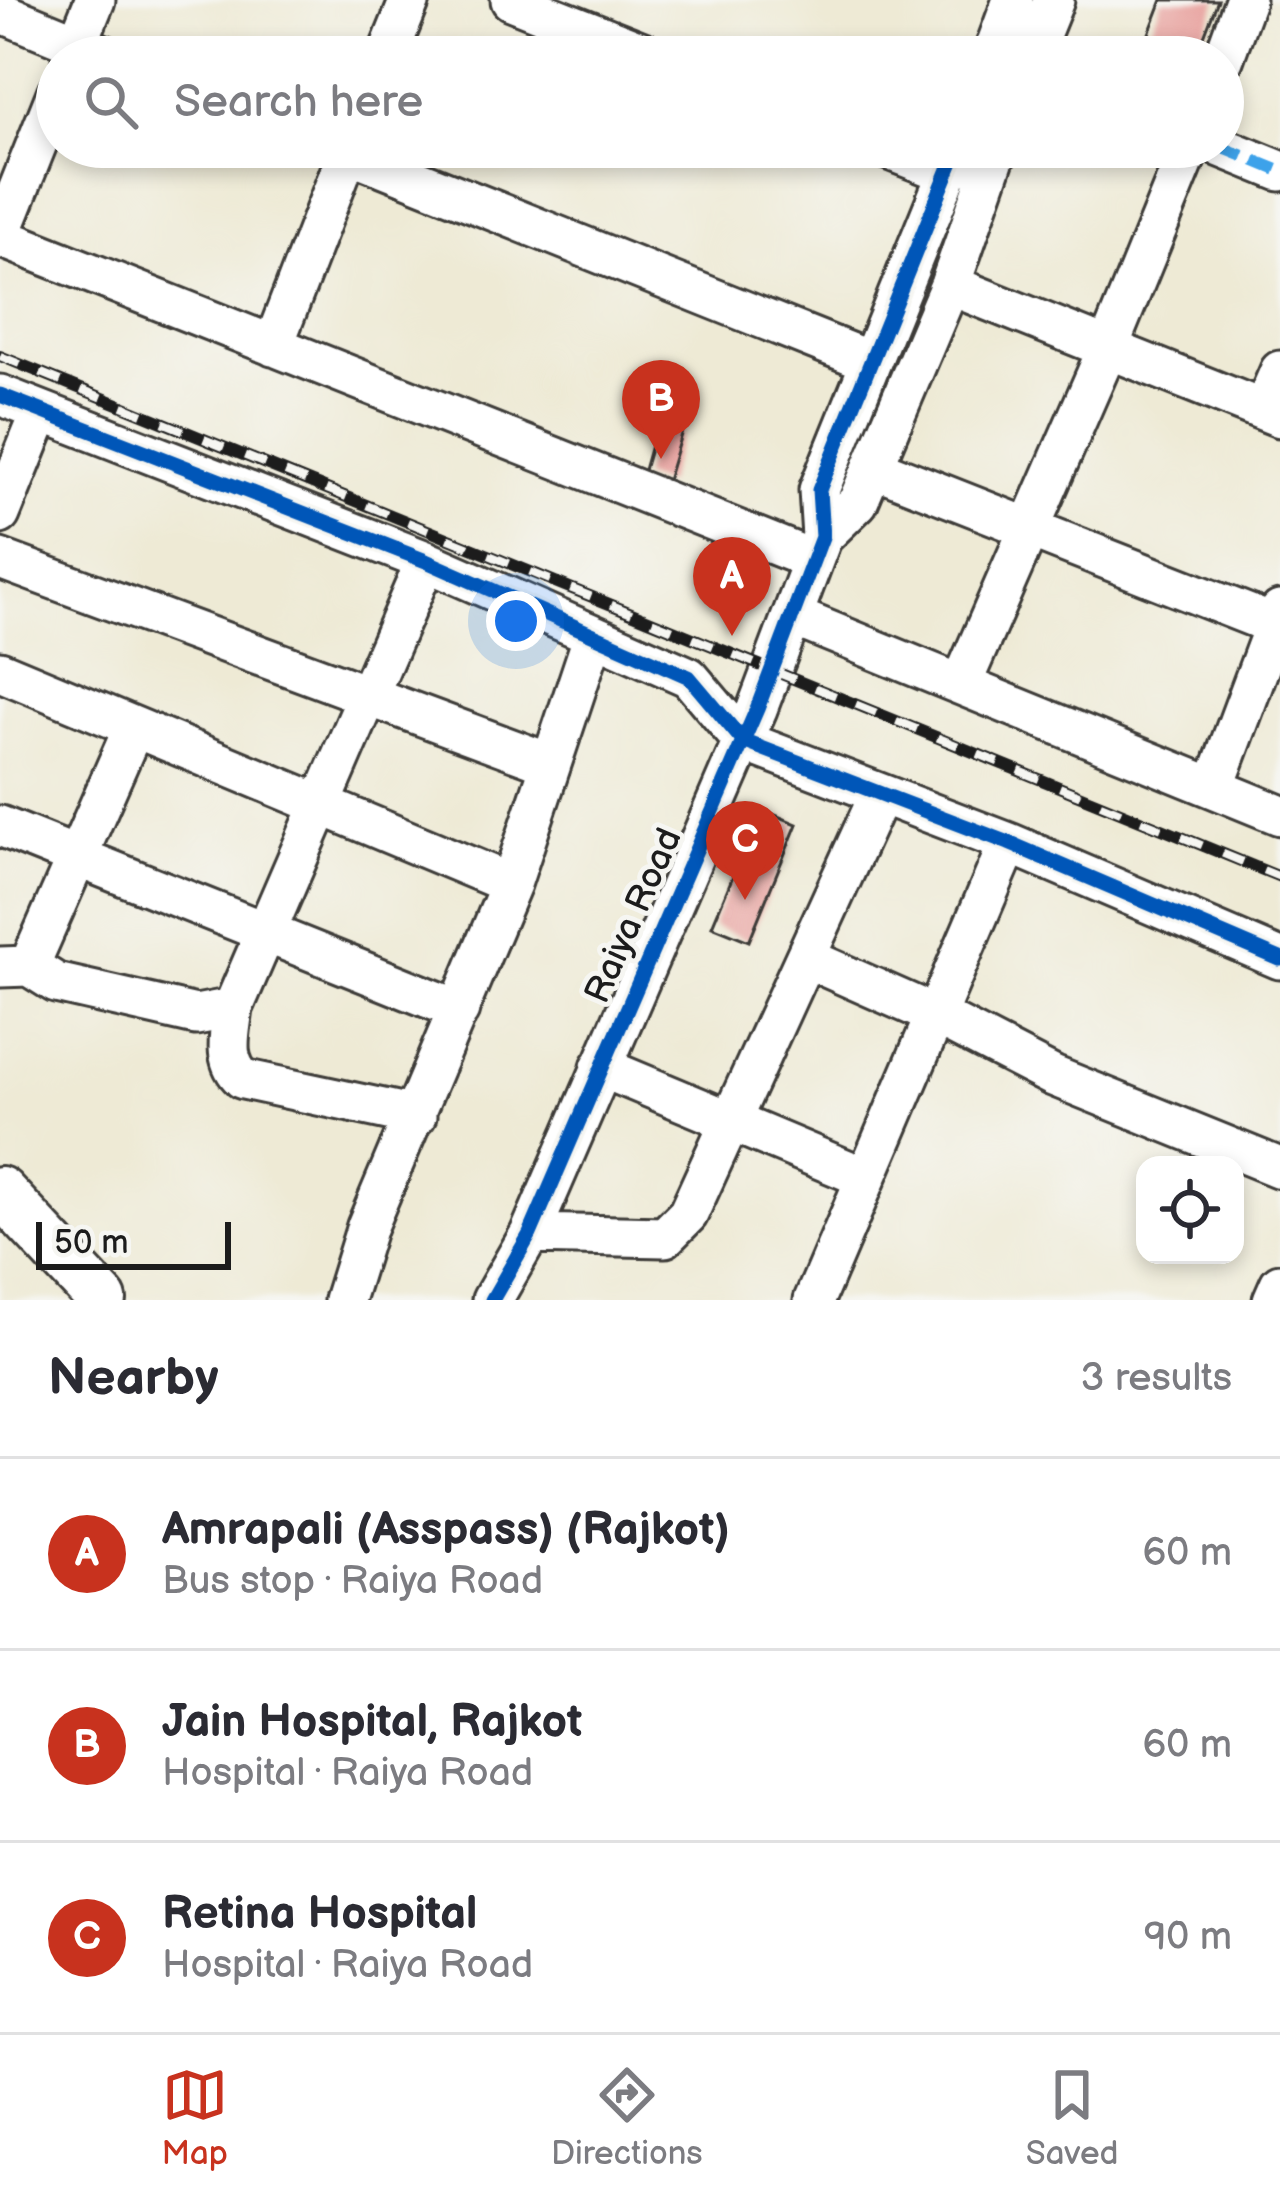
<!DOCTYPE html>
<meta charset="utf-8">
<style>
body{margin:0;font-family:"Balsamiq Sans",sans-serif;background:#f2f2f3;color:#2b2b33}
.controls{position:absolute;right:36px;bottom:36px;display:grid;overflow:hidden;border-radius:24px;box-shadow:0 6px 18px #0003}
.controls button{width:108px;height:108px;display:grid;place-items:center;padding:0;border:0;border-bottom:3px solid #e1e1e2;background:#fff;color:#2b2b33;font:60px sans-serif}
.scale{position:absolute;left:36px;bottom:30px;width:195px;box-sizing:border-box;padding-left:12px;border:6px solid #1c1c1c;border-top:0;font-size:33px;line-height:42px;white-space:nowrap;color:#1c1c1c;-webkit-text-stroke:9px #f6f6f2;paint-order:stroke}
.you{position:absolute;left:516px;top:621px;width:42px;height:42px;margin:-30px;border:9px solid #fff;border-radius:50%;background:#1a73e8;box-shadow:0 0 0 18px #1a73e833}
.badge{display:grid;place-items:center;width:78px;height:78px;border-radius:50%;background:#c8321e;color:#fff;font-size:39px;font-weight:700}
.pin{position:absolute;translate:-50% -99px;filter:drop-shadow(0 3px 6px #0008)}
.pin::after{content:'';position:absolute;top:63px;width:42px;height:36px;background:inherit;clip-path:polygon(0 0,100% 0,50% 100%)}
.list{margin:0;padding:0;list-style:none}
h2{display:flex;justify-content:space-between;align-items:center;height:156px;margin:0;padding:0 48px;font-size:51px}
h2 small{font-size:39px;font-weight:400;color:#7c7c81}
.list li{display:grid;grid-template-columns:78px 1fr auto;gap:36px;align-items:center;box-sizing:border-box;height:192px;padding:0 48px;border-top:3px solid #e1e1e2}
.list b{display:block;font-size:45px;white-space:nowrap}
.list p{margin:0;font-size:39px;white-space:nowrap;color:#7c7c81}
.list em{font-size:39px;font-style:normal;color:#7c7c81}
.icon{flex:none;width:66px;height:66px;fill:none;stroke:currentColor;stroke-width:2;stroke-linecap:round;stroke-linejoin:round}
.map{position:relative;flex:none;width:1280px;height:1300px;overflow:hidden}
.search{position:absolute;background:#fff;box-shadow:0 6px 18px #0003;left:36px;right:36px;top:36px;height:132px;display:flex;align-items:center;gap:30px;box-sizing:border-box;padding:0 42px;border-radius:66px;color:#7c7c81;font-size:45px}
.sheet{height:732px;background:#fff}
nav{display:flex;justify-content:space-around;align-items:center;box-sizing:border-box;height:168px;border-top:3px solid #e1e1e2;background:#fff;font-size:33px;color:#7c7c81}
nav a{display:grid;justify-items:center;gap:6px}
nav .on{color:#c8321e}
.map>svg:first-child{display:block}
.building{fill:#e8a19e}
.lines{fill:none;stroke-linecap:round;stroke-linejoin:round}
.minor-casing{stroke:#3c3b38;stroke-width:45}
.major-casing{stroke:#3c3b38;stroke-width:54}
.minor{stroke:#fff;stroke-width:39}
.major{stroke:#fff;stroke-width:48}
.rail-casing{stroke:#1c1c1c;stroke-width:12}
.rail{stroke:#f6f6f2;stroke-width:8;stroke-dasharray:22;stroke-linecap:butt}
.quiet{stroke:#3da2ea;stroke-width:12;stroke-dasharray:24 12;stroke-linecap:butt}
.cycleway-casing{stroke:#f6f6f2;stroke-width:22}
.cycleway{stroke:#0057b8;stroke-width:15}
.labels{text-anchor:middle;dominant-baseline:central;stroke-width:10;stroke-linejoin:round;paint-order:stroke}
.street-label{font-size:36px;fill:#1c1c1c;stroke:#f6f6f2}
</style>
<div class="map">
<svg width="1280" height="1300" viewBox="0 0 1280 1300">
<rect width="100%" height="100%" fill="#f6f6f2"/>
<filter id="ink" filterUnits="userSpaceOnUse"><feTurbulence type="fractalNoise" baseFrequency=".00833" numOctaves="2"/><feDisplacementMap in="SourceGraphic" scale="24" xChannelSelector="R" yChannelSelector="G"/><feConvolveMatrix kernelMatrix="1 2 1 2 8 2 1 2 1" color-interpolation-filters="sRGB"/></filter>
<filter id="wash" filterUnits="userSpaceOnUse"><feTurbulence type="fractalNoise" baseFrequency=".004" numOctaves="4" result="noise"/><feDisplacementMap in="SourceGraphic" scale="48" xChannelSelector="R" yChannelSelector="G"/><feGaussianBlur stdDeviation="2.7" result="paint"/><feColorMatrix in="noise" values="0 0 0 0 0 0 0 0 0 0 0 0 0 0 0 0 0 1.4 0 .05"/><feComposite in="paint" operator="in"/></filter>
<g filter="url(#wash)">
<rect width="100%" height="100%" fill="#eeead5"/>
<g id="blocks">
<!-- building -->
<path class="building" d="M1162 0H1218L1196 57H1179L1145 44Z
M657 424 682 431 666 484 642 477Z
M761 809 797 824 749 941 712 926Z"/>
</g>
</g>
<g filter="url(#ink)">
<use href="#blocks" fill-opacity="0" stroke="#3c3b38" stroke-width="3"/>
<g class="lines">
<defs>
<path id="minor" d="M511 0 655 57
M0 12 109 57
M72 57 95 0
M387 57 410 0
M992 57 1013 0
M1031 57 1054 0
M1223 60 1245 0
M335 147 869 361
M882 147 948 173
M1221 147 1280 171
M0 236 57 93
M0 237 813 560
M950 285 1280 417
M273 346 350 147
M0 395 426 561 594 635 689 677 743 741 1009 843 1280 959
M1263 410 1280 371
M873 467 1280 627
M0 514 41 413
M822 537 858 502 950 285 998 147
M0 559 549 763
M792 616 1280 815
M0 671 511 884
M961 685 1108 348 1190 147
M1214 788 1280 611
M0 826 459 1010
M806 958 935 1015 1053 1076 1280 1168
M29 966 134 727
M0 967 29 966 56 983 196 1015 233 1008
M601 1067 866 1178
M416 1116 243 1079C222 1060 230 1035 233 1008L426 561
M530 1234 665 1237 688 1214 880 794
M344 1300 367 1226 511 884 594 635
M492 1300 530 1234 757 709 822 537 819 490 958 147
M814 1300 1009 843
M1273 1300 1280 1284"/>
<path id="major" d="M0 1191 102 1300"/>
</defs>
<!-- minor casing -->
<use href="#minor" class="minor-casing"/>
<!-- major casing -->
<use href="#major" class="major-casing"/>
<!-- minor -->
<use href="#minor" class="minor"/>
<!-- major -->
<use href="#major" class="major"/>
<defs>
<path id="rail" d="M0 356 1280 877"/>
</defs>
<!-- rail casing -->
<use href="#rail" class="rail-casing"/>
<!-- rail -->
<use href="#rail" class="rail"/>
<!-- quiet -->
<path class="quiet" d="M1221 147 1280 171"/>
<defs>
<path id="cycleway" d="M0 395 426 561 594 635 689 677 743 741 1009 843 1280 959
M492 1300 530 1234 757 709 822 537 819 490 958 147"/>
</defs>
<!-- cycleway casing -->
<use href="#cycleway" class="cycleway-casing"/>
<!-- cycleway -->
<use href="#cycleway" class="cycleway"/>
</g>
</g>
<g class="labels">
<!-- street labels -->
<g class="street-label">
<text transform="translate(634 916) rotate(-66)">Raiya Road</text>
</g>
</g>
</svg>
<div class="controls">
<button><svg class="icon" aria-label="locate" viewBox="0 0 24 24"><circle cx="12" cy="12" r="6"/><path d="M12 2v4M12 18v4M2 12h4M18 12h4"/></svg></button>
</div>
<div class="scale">50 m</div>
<div class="you"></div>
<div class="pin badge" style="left:732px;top:636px">A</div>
<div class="pin badge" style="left:661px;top:459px">B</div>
<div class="pin badge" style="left:745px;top:900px">C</div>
<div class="search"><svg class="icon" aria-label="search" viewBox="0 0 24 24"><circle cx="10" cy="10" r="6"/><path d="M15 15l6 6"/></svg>Search here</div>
</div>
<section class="sheet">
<h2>Nearby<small>3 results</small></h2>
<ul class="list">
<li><span class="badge">A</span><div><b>Amrapali (Asspass) (Rajkot)</b><p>Bus stop · Raiya Road</p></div><em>60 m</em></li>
<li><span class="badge">B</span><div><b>Jain Hospital, Rajkot</b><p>Hospital · Raiya Road</p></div><em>60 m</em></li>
<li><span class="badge">C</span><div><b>Retina Hospital</b><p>Hospital · Raiya Road</p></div><em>90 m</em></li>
</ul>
</section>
<nav>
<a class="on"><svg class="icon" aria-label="map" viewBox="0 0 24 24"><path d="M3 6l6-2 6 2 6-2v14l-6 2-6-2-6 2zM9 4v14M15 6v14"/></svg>Map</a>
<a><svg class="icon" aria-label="directions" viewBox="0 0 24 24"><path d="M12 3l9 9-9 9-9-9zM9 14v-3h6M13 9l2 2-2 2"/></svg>Directions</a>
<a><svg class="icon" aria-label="saved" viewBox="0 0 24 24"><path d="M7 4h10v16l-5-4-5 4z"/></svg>Saved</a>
</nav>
